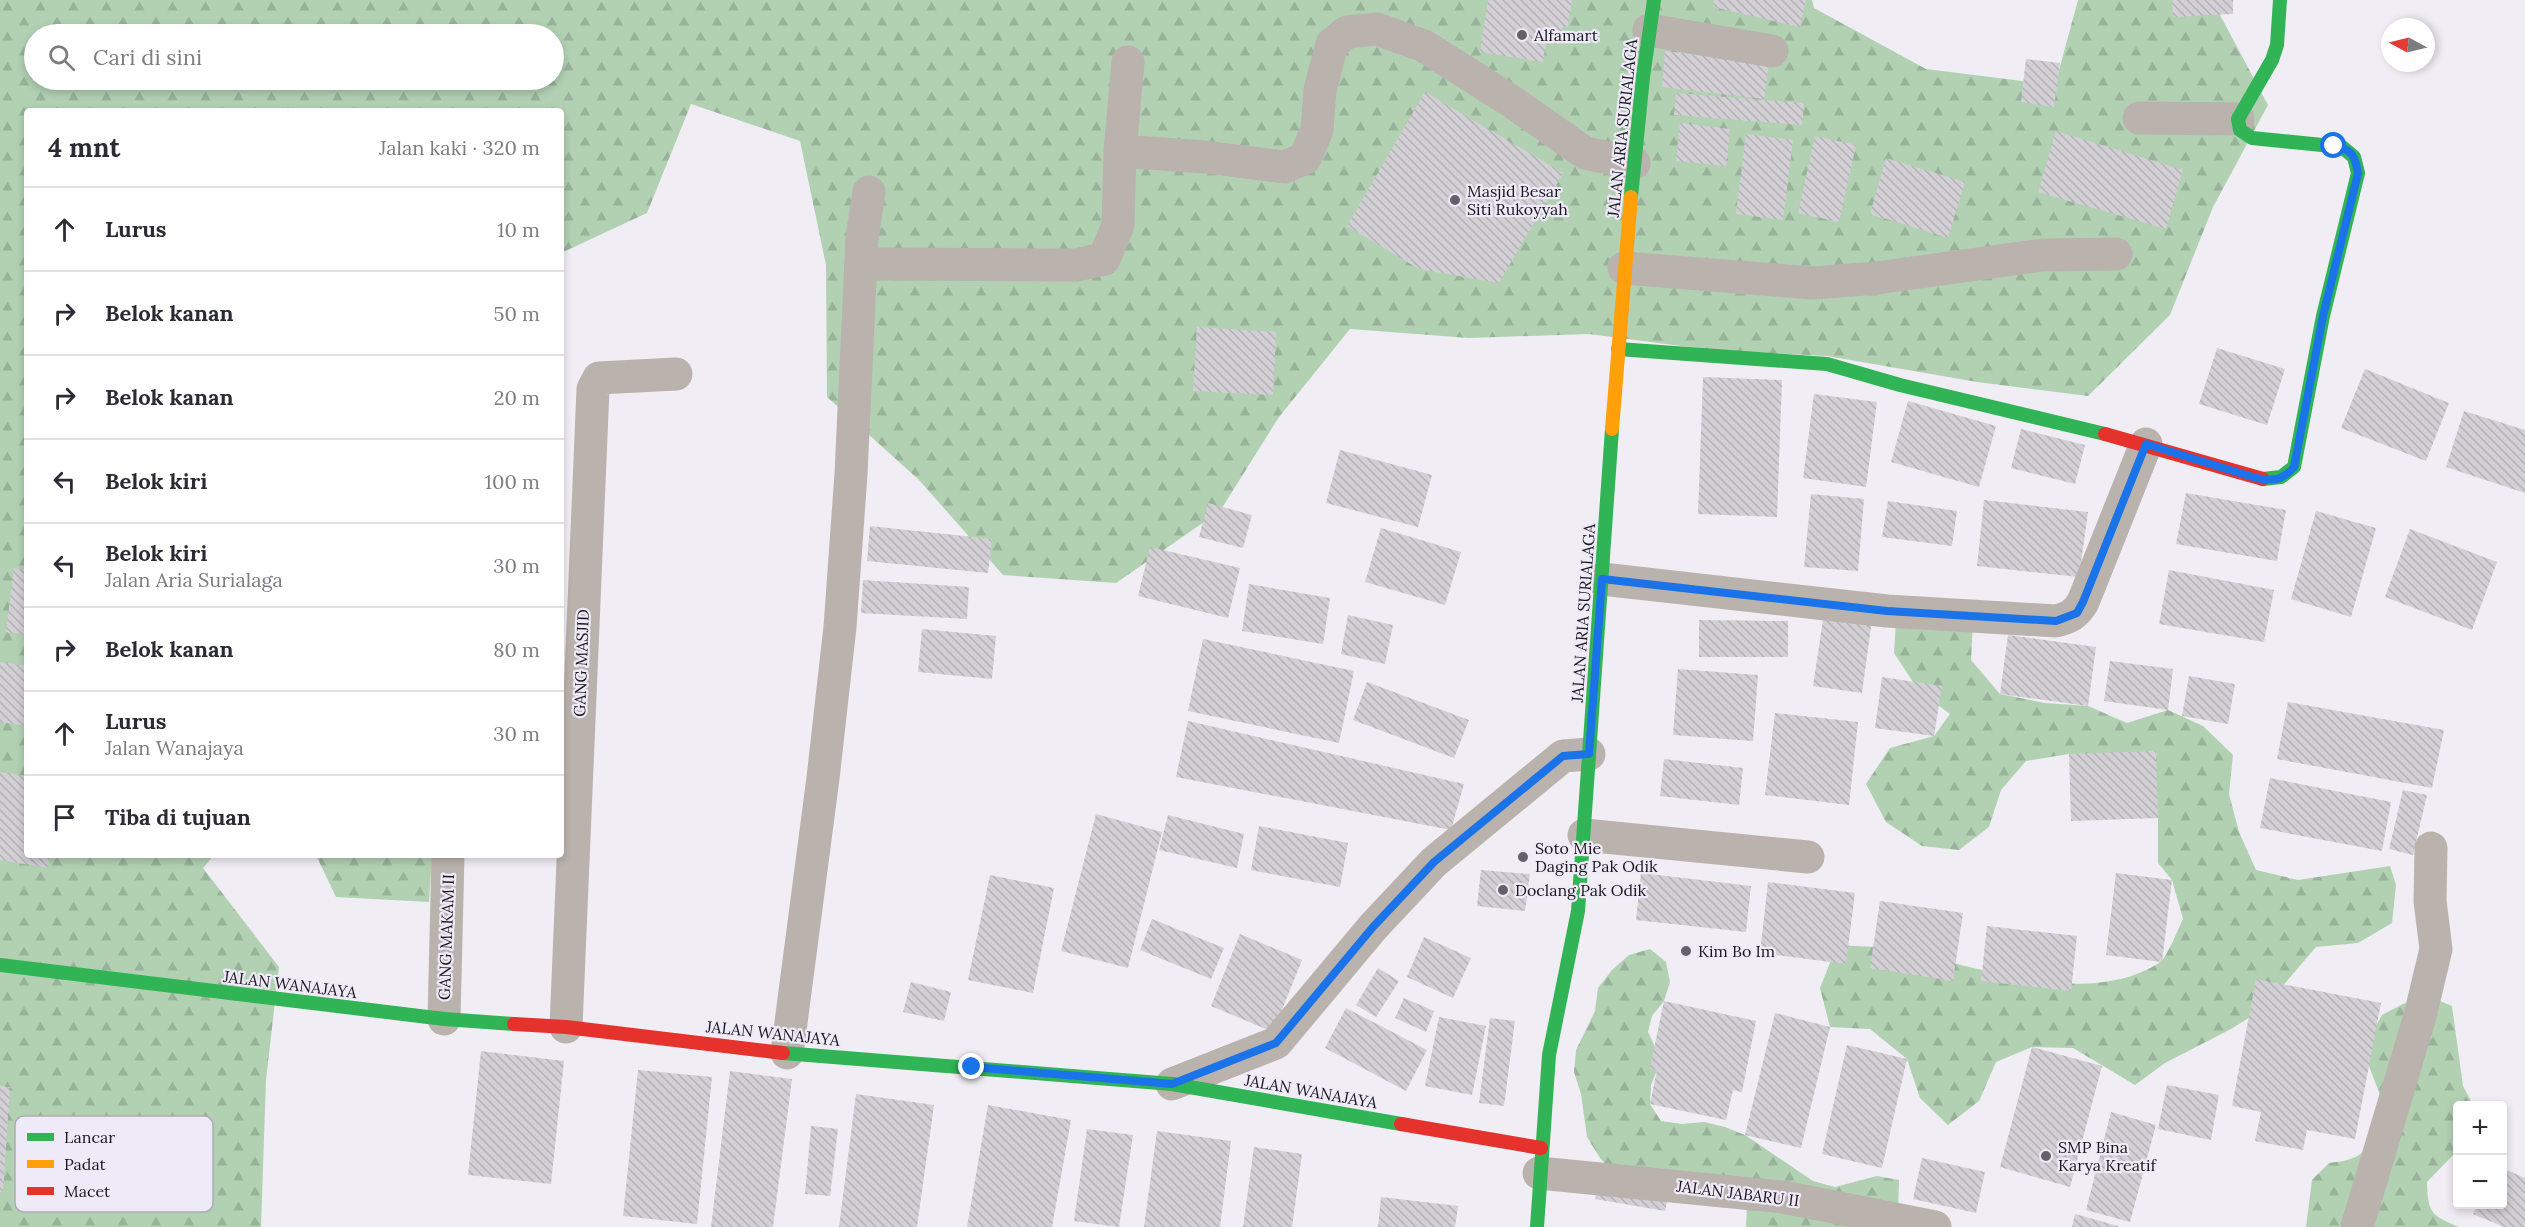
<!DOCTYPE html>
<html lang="id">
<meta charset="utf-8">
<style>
body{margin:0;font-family:Lora,serif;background:#f7f7f7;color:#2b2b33}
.controls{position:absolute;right:18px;bottom:18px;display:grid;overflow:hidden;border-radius:6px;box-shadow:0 3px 9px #0003}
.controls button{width:54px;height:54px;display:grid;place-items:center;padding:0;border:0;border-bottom:2px solid #e1e1e2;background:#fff;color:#2b2b33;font:30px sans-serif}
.compass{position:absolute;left:2381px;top:18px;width:54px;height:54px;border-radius:50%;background:#fff;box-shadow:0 3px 9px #0003;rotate:277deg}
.stop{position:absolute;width:18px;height:18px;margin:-14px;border:4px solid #1a73e8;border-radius:50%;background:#fff}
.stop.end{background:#1a73e8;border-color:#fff;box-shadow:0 2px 6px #0008}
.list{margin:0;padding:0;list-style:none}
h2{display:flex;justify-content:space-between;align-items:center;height:78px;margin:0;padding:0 24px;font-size:26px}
h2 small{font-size:20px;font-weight:400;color:#7c7c81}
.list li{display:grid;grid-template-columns:39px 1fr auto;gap:18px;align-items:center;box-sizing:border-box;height:84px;padding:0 24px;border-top:2px solid #e1e1e2}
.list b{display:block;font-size:22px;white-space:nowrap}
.list p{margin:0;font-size:20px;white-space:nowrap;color:#7c7c81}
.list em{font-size:20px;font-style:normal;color:#7c7c81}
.icon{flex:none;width:33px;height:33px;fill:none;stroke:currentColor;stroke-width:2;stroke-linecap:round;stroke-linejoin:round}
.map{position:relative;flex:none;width:2525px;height:1227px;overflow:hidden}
.search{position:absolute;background:#fff;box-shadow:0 3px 9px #0003;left:24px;top:24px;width:540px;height:66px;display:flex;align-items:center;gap:15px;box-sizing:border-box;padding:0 21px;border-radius:33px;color:#7c7c81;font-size:22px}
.panel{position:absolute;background:#fff;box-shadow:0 3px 9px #0003;left:24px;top:108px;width:540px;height:750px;border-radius:6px}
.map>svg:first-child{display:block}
.forest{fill:url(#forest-firs);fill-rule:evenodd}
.building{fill:url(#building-back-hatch)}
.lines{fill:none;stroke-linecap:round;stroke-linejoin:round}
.street{stroke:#bab2ad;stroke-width:33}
.fast{stroke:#30b455;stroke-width:14}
.slow{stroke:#ff9f0a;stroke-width:14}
.jam{stroke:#e5322d;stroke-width:14}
.route{stroke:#1a73e8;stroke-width:8}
.poi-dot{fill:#646268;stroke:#efeaf8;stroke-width:2}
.labels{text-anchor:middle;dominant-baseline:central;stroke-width:4.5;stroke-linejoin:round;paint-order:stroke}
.poi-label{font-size:16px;fill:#19171c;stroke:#efeaf8;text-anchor:start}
.street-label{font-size:16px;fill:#19171c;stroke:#efeaf8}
.key{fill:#efeaf8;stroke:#afabb6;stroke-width:1.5}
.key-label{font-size:16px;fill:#19171c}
</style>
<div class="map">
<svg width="2525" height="1227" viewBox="0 0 2525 1227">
<defs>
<pattern id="forest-firs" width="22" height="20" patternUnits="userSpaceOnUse" patternTransform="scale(1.5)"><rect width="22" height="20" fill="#b2d1b3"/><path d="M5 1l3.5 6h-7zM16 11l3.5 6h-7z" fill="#98b399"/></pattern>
<pattern id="building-back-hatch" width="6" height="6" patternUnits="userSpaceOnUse" patternTransform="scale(1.5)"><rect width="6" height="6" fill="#d2d0d5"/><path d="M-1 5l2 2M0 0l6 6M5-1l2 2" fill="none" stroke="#b4b2b6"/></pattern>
</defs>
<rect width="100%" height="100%" fill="#f0eef4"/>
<!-- forest -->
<path class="forest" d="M0 0H1812L1814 8 1926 69 2055 85 2078 0H2212L2268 105 2213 207 2170 315 2088 396 1977 382 1827 356 1712 350 1589 334 1469 338 1350 329 1279 417 1220 511 1116 583 1003 575 919 480 827 397 826 265 800 141 691 104 647 213 561 253V111H27V855H214L203 868 279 967 266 1080 261 1227H0ZM34 34H554V80H34Z
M1896 620 1973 622 1971 660 2000 694 2045 703 2088 706 2127 723 2168 710 2203 726 2233 755 2229 794 2239 832 2256 870 2298 880 2390 866 2396 885 2392 923 2358 943 2316 947 2263 1009 2231 1029 2165 1063 2135 1085 2073 1048 2032 1047 1996 1062 1979 1101 1948 1125 1920 1098 1907 1059 1870 1029 1830 1027 1820 988 1837 945C1852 946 1868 946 1883 948 1965 960 2082 1012 2159 963 2167 958 2178 929 2183 919L2172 880 2158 863V818L2069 754 2026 761 2001 790 1989 827 1959 850 1922 846 1886 822 1866 784 1890 748 1934 736 1950 714 1919 691 1894 653Z
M316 855H432L429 902 336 897Z
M1650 949 1666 962 1670 982 1664 1001 1652 1016 1648 1032 1657 1051V1070L1651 1085 1650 1104 1661 1121 1682 1124 1704 1122 1725 1127 1745 1135 1813 1181 1835 1187 1877 1176 1899 1180 1898 1218 1900 1227H1746L1747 1205 1614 1174 1600 1158 1587 1137 1581 1094 1574 1072 1576 1050 1595 1011 1598 988 1612 970 1629 955Z
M2428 996 2452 1006 2463 1086 2473 1105 2458 1106 2457 1151 2427 1182C2428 1215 2432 1215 2459 1227H2306L2312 1180 2329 1163C2373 1159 2371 1142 2384 1105L2367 1061 2370 1037 2382 1015 2403 1004Z"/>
<!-- building -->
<path class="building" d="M1488 0H1572L1568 27 1563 26 1560 45 1546 43 1543 62 1480 52Z
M1714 0H1806L1800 27 1713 7Z
M2172 0H2233V14L2173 17Z
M1665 51 1769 63 1764 99 1662 87Z
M2026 59 2060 63 2054 107 2021 102Z
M1425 92 1563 173 1499 283 1419 269 1347 226Z
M1676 93 1804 103 1802 125 1674 115Z
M1680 123 1730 129 1726 166 1676 161Z
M2056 131 2183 170 2166 229 2038 192Z
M1746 134 1793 140 1783 220 1736 214Z
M1815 136 1856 145 1839 222 1798 213Z
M1886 158 1965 182 1948 238 1870 214Z
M1197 327 1276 332 1273 395 1193 391Z
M2217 348 2285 369 2267 425 2199 404Z
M2365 369 2449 403 2426 461 2341 428Z
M1703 377 1782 380 1777 517 1698 514Z
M1814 394 1877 402 1866 487 1803 478Z
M1908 401 1996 426 1979 487 1891 462Z
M2464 411 2525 430V493L2446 467Z
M2021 429 2085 445 2075 484 2011 468Z
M1340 450 1432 475 1418 527 1326 503Z
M2186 493 2286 510 2277 561 2176 544Z
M1811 494 1864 499 1858 571 1804 567Z
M1984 500 2088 512 2079 577 1977 566Z
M1888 501 1957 511 1952 546 1882 537Z
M1208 503 1252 515 1243 548 1199 537Z
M2316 511 2376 528 2351 617 2291 599Z
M870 526 992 539 988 573 867 561Z
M1381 528 1461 552 1445 605 1365 582Z
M2410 529 2497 562 2472 630 2385 597Z
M1150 547 1240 568 1228 618 1138 596Z
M14 568 27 570V634L6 632Z
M2169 570 2274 590 2264 642 2159 624Z
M863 580 969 587 967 619 861 613Z
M1249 584 1330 598 1323 644 1242 631Z
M1824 613 1872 620 1862 693 1813 686Z
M1348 615 1393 625 1385 664 1341 654Z
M1699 620 1788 621V657H1699Z
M922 629 996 636 992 679 918 672Z
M2008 635 2096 647 2088 706 2000 694Z
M1203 639 1354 671 1339 743 1188 711Z
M2110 661 2173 669 2168 710 2104 701Z
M0 662 27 666V726L0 722Z
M1678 669 1758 675 1753 741 1673 735Z
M2189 676 2235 684 2228 724 2182 716Z
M1882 677 1942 686 1934 736 1875 728Z
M1367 682 1469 720 1454 758 1353 720Z
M2288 702 2444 730 2432 788 2277 759Z
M1775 713 1858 722 1849 805 1765 795Z
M1188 721 1464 784 1451 830 1176 777Z
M2156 751 2158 818 2071 821 2069 754Z
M1664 759 1743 768 1739 805 1660 796Z
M0 772 27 776V855H50L48 868 0 860Z
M2270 778 2391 802 2382 851 2260 828Z
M2403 790 2427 795 2413 855 2389 849Z
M1096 814 1162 832 1128 968 1061 951Z
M1168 815 1244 834 1237 868 1159 850Z
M1259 826 1348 843 1340 887 1251 870Z
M1481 870 1530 874 1525 911 1477 906Z
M1641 873 1751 886 1746 932 1636 920Z
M2116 873 2172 880 2162 962 2106 955Z
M990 875 1054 888 1033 993 968 980Z
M1768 882 1855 893 1846 964 1760 953Z
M1880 901 1963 913 1953 981 1870 968Z
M1152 919 1224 948 1211 979 1140 950Z
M1987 926 2077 936 2071 991 1981 981Z
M1240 934 1302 960 1273 1032 1211 1006Z
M1424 937 1471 958 1453 998 1407 977Z
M1378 968 1399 981 1376 1017 1356 1005Z
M2256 979 2381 1003 2355 1139 2307 1130 2303 1150 2255 1141 2261 1112 2232 1106Z
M911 982 951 992 944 1021 903 1012Z
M1404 998 1434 1011 1426 1032 1395 1018Z
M1664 1001 1756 1021 1742 1092 1733 1090 1726 1120 1650 1104 1657 1070 1650 1068Z
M1346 1008 1427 1050 1406 1091 1325 1048Z
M1775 1013 1830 1027 1801 1148 1745 1135Z
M1439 1017 1486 1026 1472 1095 1425 1086Z
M1490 1018 1515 1021 1504 1106 1479 1103Z
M1847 1045 1907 1059 1882 1168 1822 1154Z
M2032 1047 2102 1066 2070 1187 2000 1167Z
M481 1051 564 1061 551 1184 468 1175Z
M638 1070 712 1077 697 1224 623 1216Z
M730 1071 792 1079 773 1227H711Z
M2167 1085 2219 1095 2211 1140 2158 1129Z
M0 1086 10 1087 3 1192H0Z
M856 1094 934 1105 917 1227H839Z
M988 1105 1071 1120 1052 1227H967Z
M2111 1112 2156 1125 2130 1222 2086 1210Z
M811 1126 838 1129 830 1196 805 1194Z
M1087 1129 1133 1135 1119 1227 1074 1221Z
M1157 1131 1231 1141 1220 1227H1144Z
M1254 1147 1302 1154 1292 1227H1243Z
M1922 1158 1985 1172 1976 1213 1913 1199Z
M2502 1168 2525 1178V1227H2504L2473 1214 2477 1204H2502Z
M1598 1180 1669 1192 1665 1211 1595 1199Z
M1381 1197 1458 1206 1455 1227H1378Z
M2075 1214 2118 1226V1227H2072Z"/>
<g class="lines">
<!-- street -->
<path class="street" d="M1649 30 1772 51
M2139 118 2238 119
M1120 151 1205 157 1285 167 1305 158 1317 130 1320 90 1332 44 1347 32 1377 29 1424 46 1511 101 1585 153 1634 163
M879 264 1076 265 1104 259 1118 225 1120 151 1128 62
M1624 268 1813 283 1877 278 2042 255 2116 254
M1602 579 1887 611 2056 621C2069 618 2076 614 2083 602L2146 444
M1584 835 1808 857
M444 1019 448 855
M566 1027 593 389 599 378 676 374
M787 1053 823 778 840 627 851 474 862 238 869 192
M1172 1084 1276 1043 1373 927 1434 862 1563 756 1589 754
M1539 1173 1783 1197 1935 1227
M2357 1227 2420 1016 2436 949 2430 901 2431 848"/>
<!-- fast -->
<path class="fast" d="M1631 197 1643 77 1654 0
M1618 349 1827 364 1900 385 2105 434
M2263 479 2281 477 2294 467 2323 316 2358 173 2354 157 2342 147 2252 138 2240 130 2238 119 2272 60 2277 45 2280 0
M0 965 444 1019 514 1024
M783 1053 1172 1084 1401 1124
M1537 1227 1549 1055 1578 911 1612 429"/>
<!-- slow -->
<path class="slow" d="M1612 429 1631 197"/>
<!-- jam -->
<path class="jam" d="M2105 434 2263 479
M514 1024 566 1027 783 1053
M1401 1124 1541 1148"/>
</g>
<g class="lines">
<!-- route -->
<path class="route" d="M972 1067 1172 1084 1276 1043 1373 927 1434 862 1563 756 1589 754 1602 579 1887 611 2056 621 2077 613 2083 602 2146 444 2256 478C2274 481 2282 481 2294 467L2323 316 2358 173C2355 156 2352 149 2334 146"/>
</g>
<!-- markers -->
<g class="poi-dot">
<circle cx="1522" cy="35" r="6"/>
<circle cx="1455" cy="200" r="6"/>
<circle cx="1523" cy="857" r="6"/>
<circle cx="1503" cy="890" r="6"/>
<circle cx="1686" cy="951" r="6"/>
<circle cx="2046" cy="1156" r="6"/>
</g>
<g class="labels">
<!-- poi labels -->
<g class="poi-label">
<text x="1534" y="35">Alfamart</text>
<text x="1467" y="191">Masjid Besar<tspan x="1467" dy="18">Siti Rukoyyah</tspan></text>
<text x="1535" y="848">Soto Mie<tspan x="1535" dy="18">Daging Pak Odik</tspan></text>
<text x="1515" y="890">Doclang Pak Odik</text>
<text x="1698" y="951">Kim Bo Im</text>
<text x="2058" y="1147">SMP Bina<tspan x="2058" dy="18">Karya Kreatif</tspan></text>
</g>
<!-- street labels -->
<g class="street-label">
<text transform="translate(1622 128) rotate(-84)">JALAN ARIA SURIALAGA</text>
<text transform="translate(1583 613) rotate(-86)">JALAN ARIA SURIALAGA</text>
<text transform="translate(581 663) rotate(-88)">GANG MASJID</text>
<text transform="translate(446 937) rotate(-88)">GANG MAKAM II</text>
<text transform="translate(290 984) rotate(7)">JALAN WANAJAYA</text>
<text transform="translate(773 1033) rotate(6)">JALAN WANAJAYA</text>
<text transform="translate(1311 1091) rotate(10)">JALAN WANAJAYA</text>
<text transform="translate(1738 1193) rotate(7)">JALAN JABARU II</text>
</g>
</g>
<!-- legend -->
<rect x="15" y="1116" width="198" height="96" rx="9" class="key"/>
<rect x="27" y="1133" width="27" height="8" fill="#30b455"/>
<rect x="27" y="1160" width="27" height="8" fill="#ff9f0a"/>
<rect x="27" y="1187" width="27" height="8" fill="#e5322d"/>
<g class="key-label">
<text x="64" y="1143">Lancar</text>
<text x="64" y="1170">Padat</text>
<text x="64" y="1197">Macet</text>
</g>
</svg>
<div class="controls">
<button>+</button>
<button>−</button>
</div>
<svg class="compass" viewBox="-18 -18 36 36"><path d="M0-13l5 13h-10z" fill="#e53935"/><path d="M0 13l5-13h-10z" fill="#7c7c81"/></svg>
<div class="stop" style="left:2334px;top:146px"></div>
<div class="stop end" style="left:972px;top:1067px"></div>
<div class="search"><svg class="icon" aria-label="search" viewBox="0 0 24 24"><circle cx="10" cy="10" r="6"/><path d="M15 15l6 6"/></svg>Cari di sini</div>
<section class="panel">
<h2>4 mnt<small>Jalan kaki · 320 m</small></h2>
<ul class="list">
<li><svg class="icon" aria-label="ahead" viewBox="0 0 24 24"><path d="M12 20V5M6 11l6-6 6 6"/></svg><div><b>Lurus</b></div><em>10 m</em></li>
<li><svg class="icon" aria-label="right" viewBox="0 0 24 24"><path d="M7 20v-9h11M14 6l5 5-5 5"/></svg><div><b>Belok kanan</b></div><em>50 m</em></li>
<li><svg class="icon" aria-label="right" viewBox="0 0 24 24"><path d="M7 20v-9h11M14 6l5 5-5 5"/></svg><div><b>Belok kanan</b></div><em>20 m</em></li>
<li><svg class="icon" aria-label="left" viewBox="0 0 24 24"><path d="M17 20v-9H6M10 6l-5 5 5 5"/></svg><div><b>Belok kiri</b></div><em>100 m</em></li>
<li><svg class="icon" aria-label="left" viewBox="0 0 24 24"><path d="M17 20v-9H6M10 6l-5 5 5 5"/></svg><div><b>Belok kiri</b><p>Jalan Aria Surialaga</p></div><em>30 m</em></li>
<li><svg class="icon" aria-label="right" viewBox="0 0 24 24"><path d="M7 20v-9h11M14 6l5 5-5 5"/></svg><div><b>Belok kanan</b></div><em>80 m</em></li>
<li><svg class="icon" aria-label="ahead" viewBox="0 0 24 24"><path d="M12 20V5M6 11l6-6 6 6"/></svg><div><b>Lurus</b><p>Jalan Wanajaya</p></div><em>30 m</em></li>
<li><svg class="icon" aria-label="arrive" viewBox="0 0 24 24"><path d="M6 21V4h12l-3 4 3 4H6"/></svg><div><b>Tiba di tujuan</b></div></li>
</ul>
</section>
</div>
